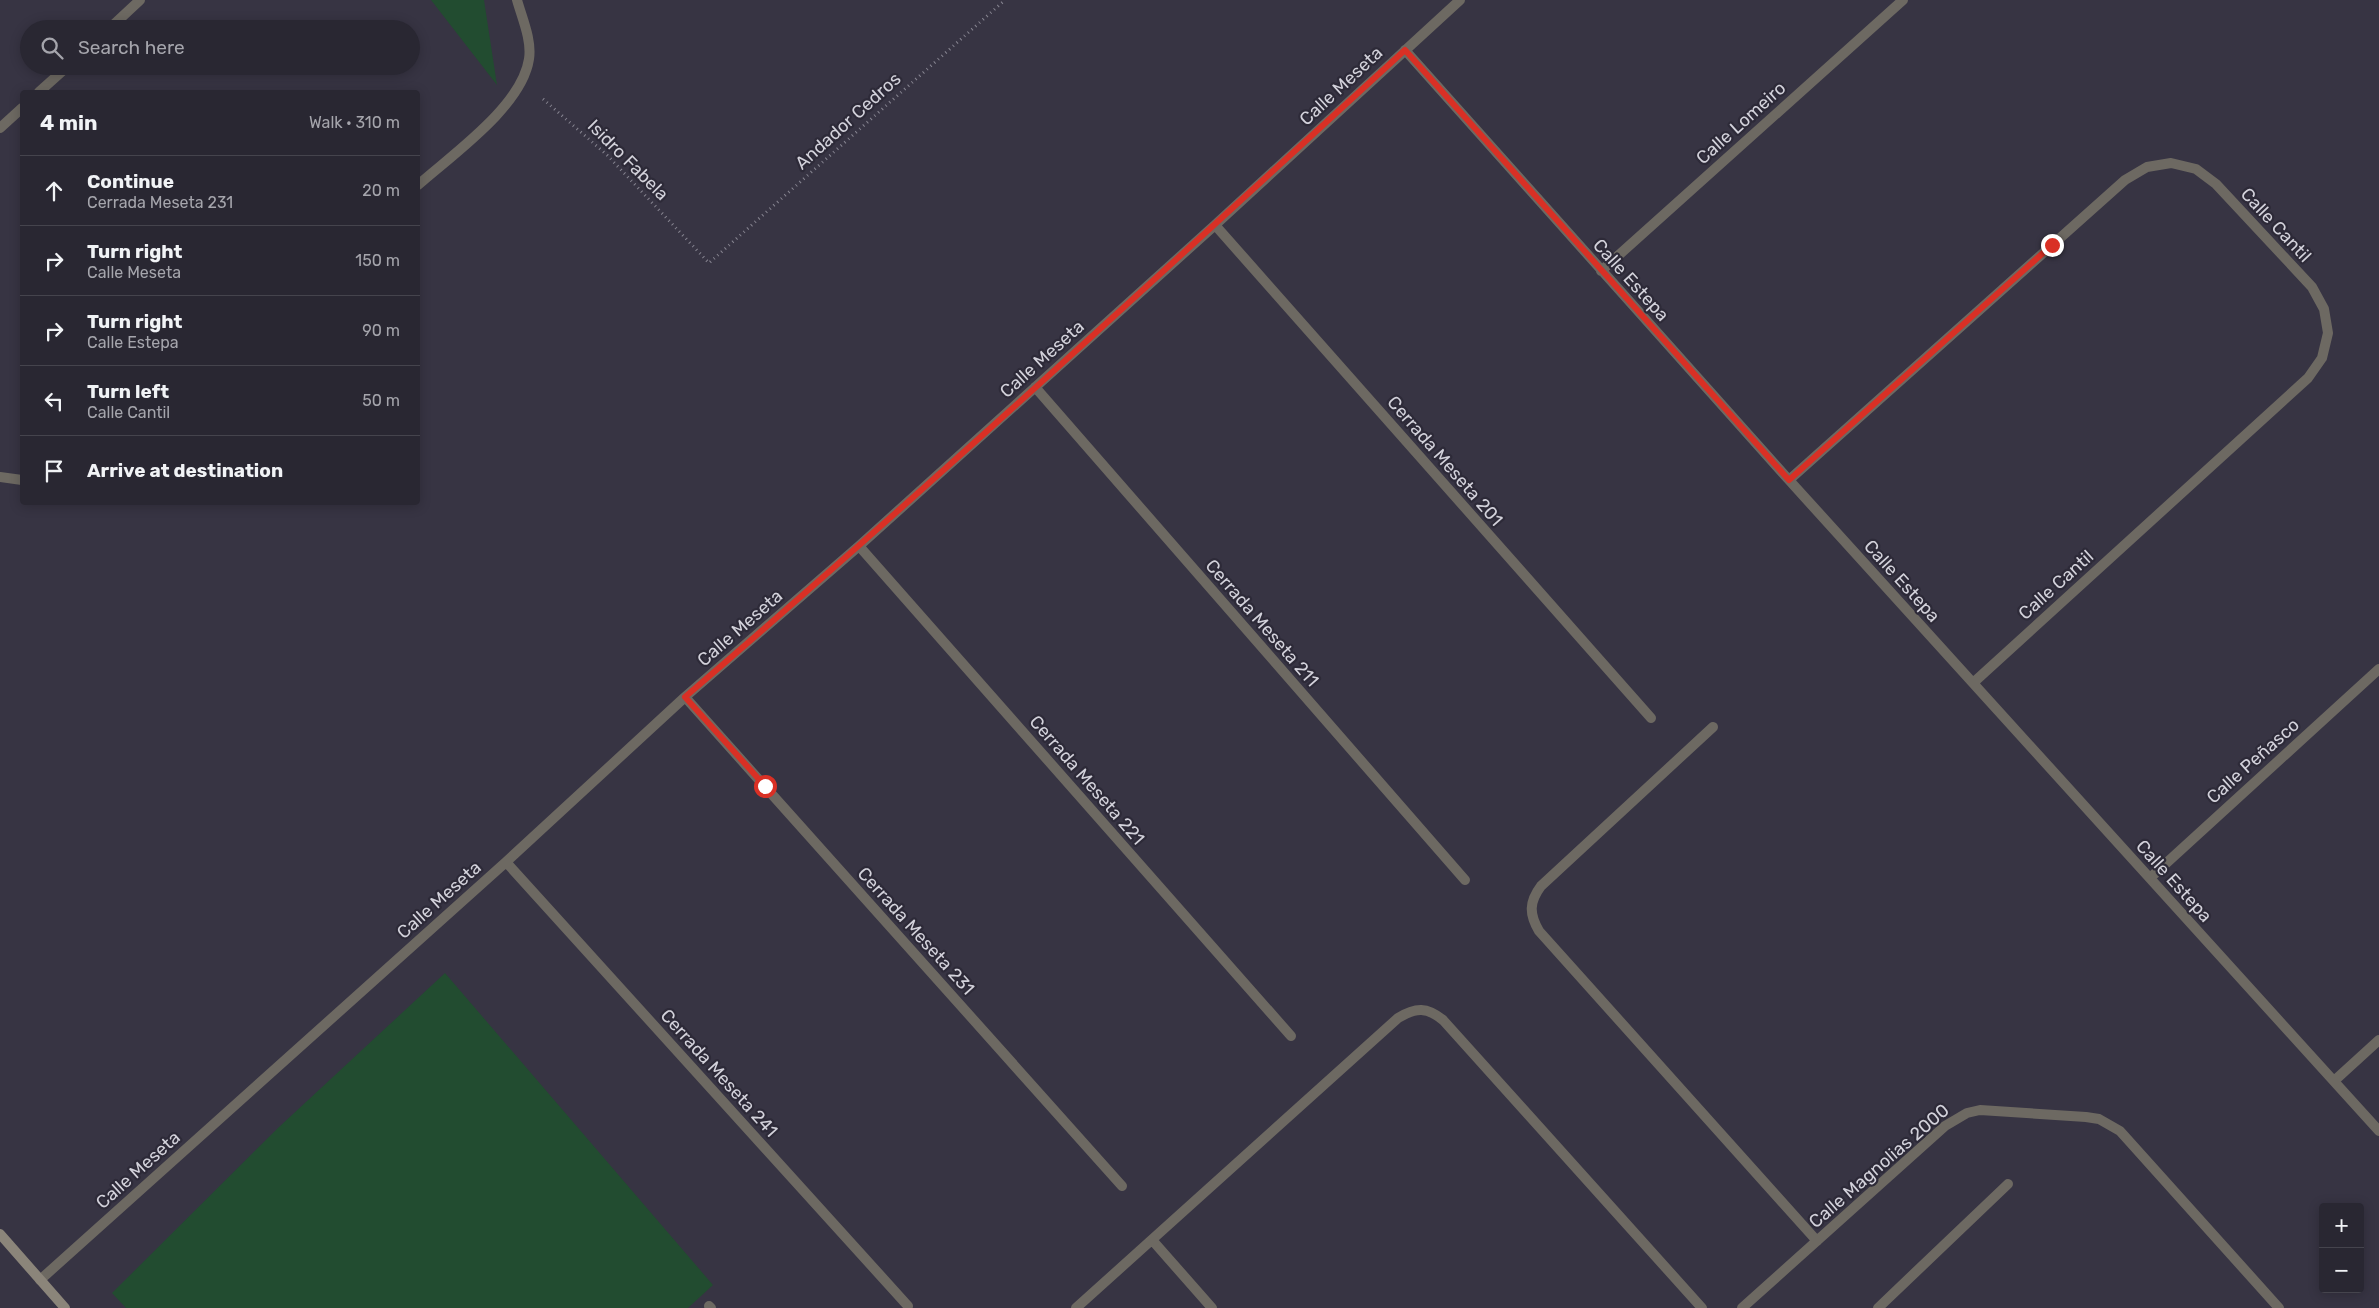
<!DOCTYPE html>
<meta charset="utf-8">
<style>
body{margin:0;font-family:Rubik,sans-serif;background:#312f3a;color:#f1f3f6}
.controls{position:absolute;right:15px;bottom:15px;display:grid;overflow:hidden;border-radius:5px;box-shadow:0 2px 12px #0003}
.controls button{width:45px;height:45px;display:grid;place-items:center;padding:0;border:0;border-bottom:1px solid #45444d;background:#292732;color:#f1f3f6;font:25px sans-serif}
.stop{position:absolute;width:15px;height:15px;margin:-11px;border:4px solid #d93025;border-radius:50%;background:#fff}
.stop.end{background:#d93025;border-color:#fff;box-shadow:0 1px 5px #0008}
.list{margin:0;padding:0;list-style:none}
h2{display:flex;justify-content:space-between;align-items:center;height:65px;margin:0;padding:0 20px;font-size:21px}
h2 small{font-size:16px;font-weight:400;color:#a5a5ac}
.list li{display:grid;grid-template-columns:32px 1fr auto;gap:15px;align-items:center;box-sizing:border-box;height:70px;padding:0 20px;border-top:1px solid #45444d}
.list b{display:block;font-size:19px;white-space:nowrap}
.list p{margin:0;font-size:16px;white-space:nowrap;color:#a5a5ac}
.list em{font-size:16px;font-style:normal;color:#a5a5ac}
.icon{flex:none;width:28px;height:28px;fill:none;stroke:currentColor;stroke-width:2;stroke-linecap:round;stroke-linejoin:round}
.map{position:relative;flex:none;width:2379px;height:1308px;overflow:hidden}
.search{position:absolute;background:#292732;box-shadow:0 2px 12px #0003;left:20px;top:20px;width:400px;height:55px;display:flex;align-items:center;gap:12px;box-sizing:border-box;padding:0 18px;border-radius:28px;color:#a5a5ac;font-size:19px}
.panel{position:absolute;background:#292732;box-shadow:0 2px 12px #0003;left:20px;top:90px;width:400px;height:415px;border-radius:5px}
.map>svg:first-child{display:block}
.green{fill:#224c30}
.lines{fill:none;stroke-linecap:round;stroke-linejoin:round}
.path{stroke:#878591;stroke-width:3;stroke-dasharray:1 4;stroke-linecap:butt}
.street{stroke:#6d6962;stroke-width:10}
.secondary{stroke:#8b857a;stroke-width:10}
.route{stroke:#d93025;stroke-width:6}
.labels{text-anchor:middle;dominant-baseline:central;stroke-width:4.5;stroke-linejoin:round;paint-order:stroke}
.street-label{font-size:18px;fill:#d3d2db;stroke:#2d2a38}
</style>
<div class="map">
<svg width="2379" height="1308" viewBox="0 0 2379 1308">
<rect width="100%" height="100%" fill="#373443"/>
<!-- green -->
<path class="green" d="M431 0H484L497 85Z
M445 973 713 1285 688 1308H126L112 1293 279 1127Z"/>
<g class="lines">
<!-- path -->
<path class="path" d="M543 99 607 155 709 263 1005 0"/>
<!-- street -->
<path class="street" d="M109 29 140 0
M1405 50 1789 480 2379 1131
M39 92 68 66
M0 128 22 108
M418 185C453 154 522 106 529 59 532 40 522 18 517 0
M1215 225 1651 718
M1601 271 1903 0
M1035 387 1465 880
M0 477 22 480
M1789 480 2125 180 2147 167 2171 163 2196 169 2216 184 2312 287 2324 309 2328 333 2322 358 2308 378 1973 683
M859 546 1291 1036
M685 697 1122 1186
M1713 727 1541 886C1529 902 1529 914 1539 931L1817 1241
M506 862 908 1306
M2150 878 2379 669
M2334 1081 2379 1040
M1153 1241 1212 1308
M40 1280 506 862 685 697 859 546 1215 225 1460 0
M709 1306 711 1308
M1076 1308 1398 1018C1416 1007 1427 1007 1443 1020L1702 1308
M1742 1308 1945 1126 1967 1113 1980 1110 2086 1117 2099 1119 2120 1131 2279 1308
M1878 1308 2008 1184"/>
<!-- secondary -->
<path class="secondary" d="M0 1234 65 1308"/>
</g>
<g class="lines">
<!-- route -->
<path class="route" d="M765 786 685 697C930 487 1167 268 1405 50L1789 480 2052 245"/>
</g>
<g class="labels">
<!-- street labels -->
<g class="street-label">
<text transform="translate(1341 86) rotate(-43)">Calle Meseta</text>
<text transform="translate(848 121) rotate(-42)">Andador Cedros</text>
<text transform="translate(1741 123) rotate(-42)">Calle Lomeiro</text>
<text transform="translate(628 160) rotate(45)">Isidro Fabela</text>
<text transform="translate(2276 225) rotate(47)">Calle Cantil</text>
<text transform="translate(1631 280) rotate(48)">Calle Estepa</text>
<text transform="translate(1042 359) rotate(-42)">Calle Meseta</text>
<text transform="translate(1445 461) rotate(49)">Cerrada Meseta 201</text>
<text transform="translate(1902 581) rotate(48)">Calle Estepa</text>
<text transform="translate(2056 585) rotate(-42)">Calle Cantil</text>
<text transform="translate(1262 623) rotate(49)">Cerrada Meseta 211</text>
<text transform="translate(740 628) rotate(-41)">Calle Meseta</text>
<text transform="translate(2253 761) rotate(-42)">Calle Peñasco</text>
<text transform="translate(1087 780) rotate(49)">Cerrada Meseta 221</text>
<text transform="translate(2174 881) rotate(48)">Calle Estepa</text>
<text transform="translate(439 900) rotate(-42)">Calle Meseta</text>
<text transform="translate(916 931) rotate(48)">Cerrada Meseta 231</text>
<text transform="translate(719 1073) rotate(48)">Cerrada Meseta 241</text>
<text transform="translate(1879 1166) rotate(-41)">Calle Magnolias 2000</text>
<text transform="translate(138 1170) rotate(-42)">Calle Meseta</text>
</g>
</g>
</svg>
<div class="controls">
<button>+</button>
<button>−</button>
</div>
<div class="stop" style="left:765px;top:786px"></div>
<div class="stop end" style="left:2052px;top:245px"></div>
<div class="search"><svg class="icon" aria-label="search" viewBox="0 0 24 24"><circle cx="10" cy="10" r="6"/><path d="M15 15l6 6"/></svg>Search here</div>
<section class="panel">
<h2>4 min<small>Walk · 310 m</small></h2>
<ul class="list">
<li><svg class="icon" aria-label="ahead" viewBox="0 0 24 24"><path d="M12 20V5M6 11l6-6 6 6"/></svg><div><b>Continue</b><p>Cerrada Meseta 231</p></div><em>20 m</em></li>
<li><svg class="icon" aria-label="right" viewBox="0 0 24 24"><path d="M7 20v-9h11M14 6l5 5-5 5"/></svg><div><b>Turn right</b><p>Calle Meseta</p></div><em>150 m</em></li>
<li><svg class="icon" aria-label="right" viewBox="0 0 24 24"><path d="M7 20v-9h11M14 6l5 5-5 5"/></svg><div><b>Turn right</b><p>Calle Estepa</p></div><em>90 m</em></li>
<li><svg class="icon" aria-label="left" viewBox="0 0 24 24"><path d="M17 20v-9H6M10 6l-5 5 5 5"/></svg><div><b>Turn left</b><p>Calle Cantil</p></div><em>50 m</em></li>
<li><svg class="icon" aria-label="arrive" viewBox="0 0 24 24"><path d="M6 21V4h12l-3 4 3 4H6"/></svg><div><b>Arrive at destination</b></div></li>
</ul>
</section>
</div>
